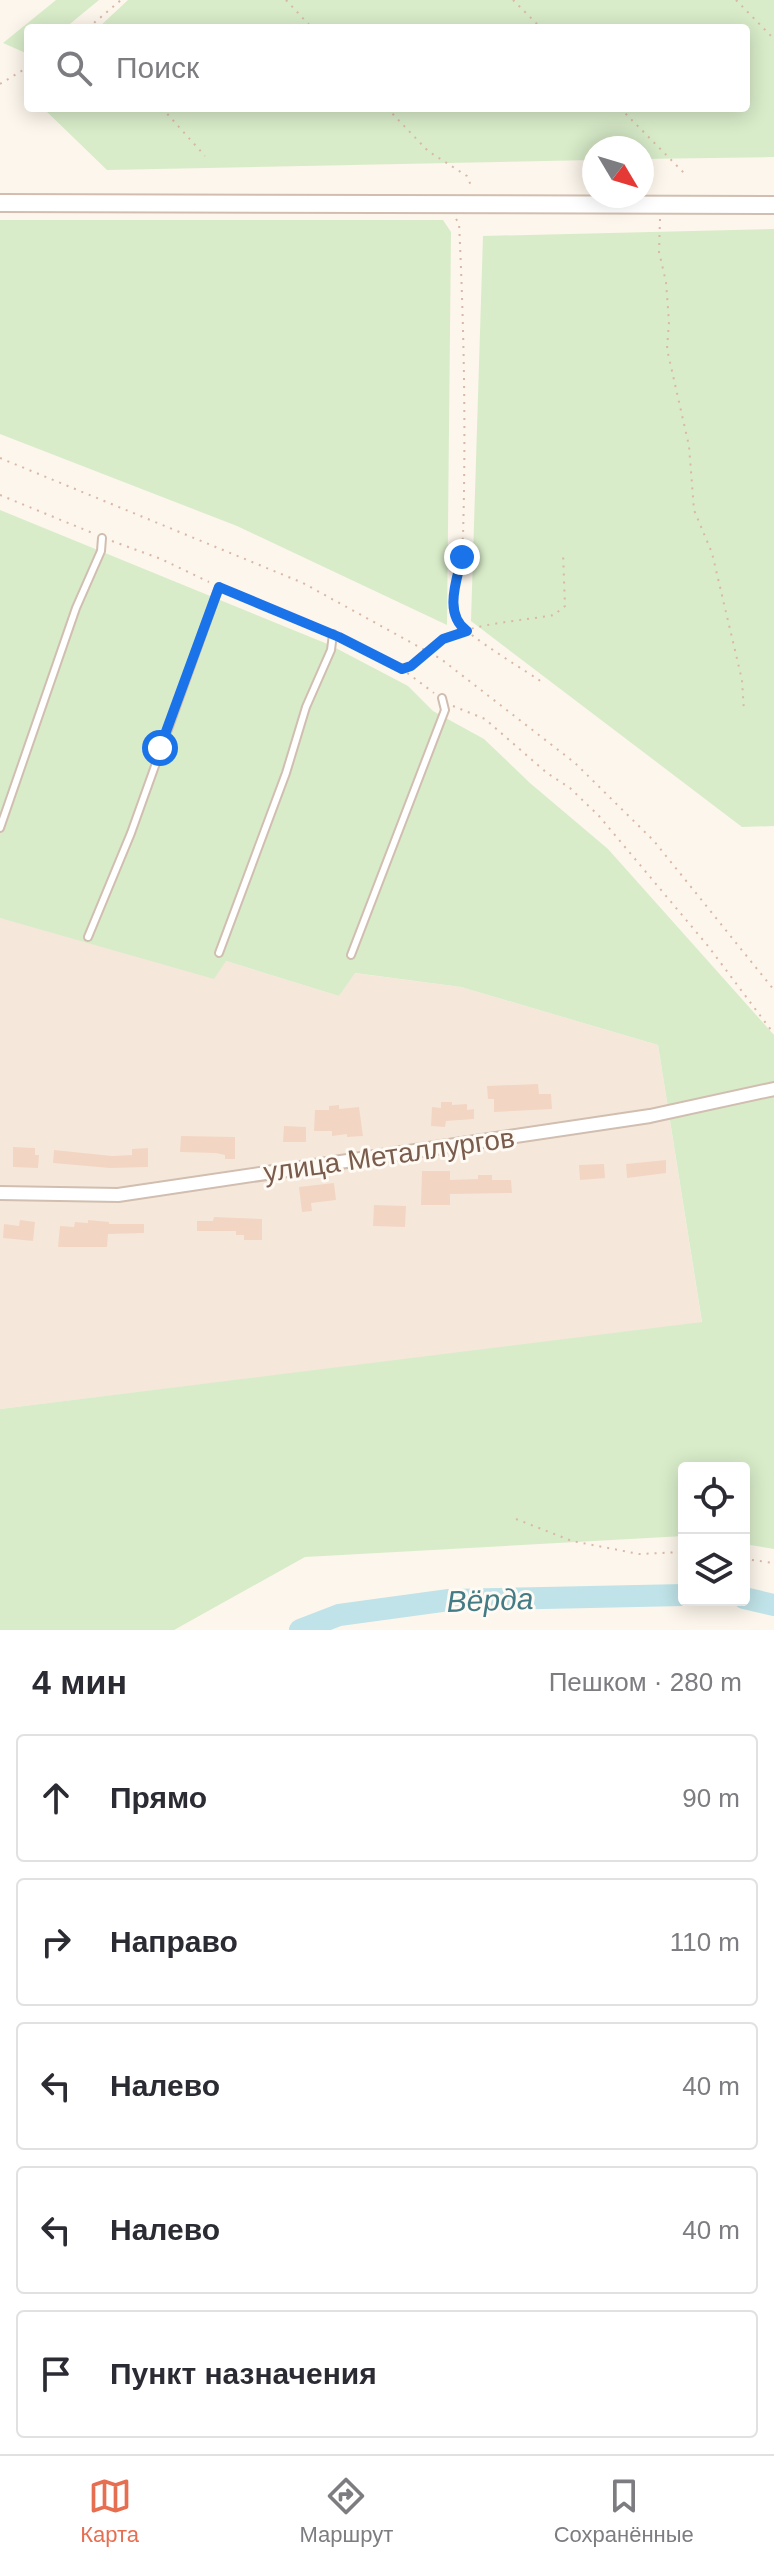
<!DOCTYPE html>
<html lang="ru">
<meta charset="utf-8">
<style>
body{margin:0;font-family:Helvetica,sans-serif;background:#f2f2f3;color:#2b2b33}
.controls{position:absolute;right:24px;bottom:24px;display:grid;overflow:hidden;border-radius:8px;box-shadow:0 4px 20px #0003}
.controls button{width:72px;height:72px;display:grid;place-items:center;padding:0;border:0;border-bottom:2px solid #e1e1e2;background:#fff;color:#2b2b33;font:40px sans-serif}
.compass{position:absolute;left:582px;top:136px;width:72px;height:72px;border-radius:50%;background:#fff;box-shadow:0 4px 20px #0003;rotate:128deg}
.stop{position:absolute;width:24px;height:24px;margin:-18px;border:6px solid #1a73e8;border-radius:50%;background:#fff}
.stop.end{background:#1a73e8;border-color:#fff;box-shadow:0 2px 8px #0008}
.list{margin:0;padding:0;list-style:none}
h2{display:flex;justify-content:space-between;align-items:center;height:104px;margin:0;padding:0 32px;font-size:34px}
h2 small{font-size:26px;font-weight:400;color:#7c7c81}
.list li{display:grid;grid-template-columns:52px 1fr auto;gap:24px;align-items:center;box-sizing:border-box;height:128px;margin:0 16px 16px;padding:0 16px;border:2px solid #e1e1e2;border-radius:8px}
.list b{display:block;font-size:30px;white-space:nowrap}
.list em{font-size:26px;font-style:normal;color:#7c7c81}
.icon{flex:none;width:44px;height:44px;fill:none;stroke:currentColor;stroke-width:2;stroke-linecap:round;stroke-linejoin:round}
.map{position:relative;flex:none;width:774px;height:1630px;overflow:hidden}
.search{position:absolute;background:#fff;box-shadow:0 4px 20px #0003;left:24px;right:24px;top:24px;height:88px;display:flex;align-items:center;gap:20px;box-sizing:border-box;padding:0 28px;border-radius:8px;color:#7c7c81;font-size:30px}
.sheet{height:824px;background:#fff}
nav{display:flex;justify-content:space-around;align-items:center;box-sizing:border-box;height:112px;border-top:2px solid #e1e1e2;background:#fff;font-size:22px;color:#7c7c81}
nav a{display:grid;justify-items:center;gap:4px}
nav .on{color:#e76f51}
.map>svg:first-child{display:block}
.residential{fill:#f5e8da}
.green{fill:#d8ecc9}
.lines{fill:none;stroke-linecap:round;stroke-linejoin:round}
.river{stroke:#bfe3e8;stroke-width:22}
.building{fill:#f3d5c3}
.service-casing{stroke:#d1beb0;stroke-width:10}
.minor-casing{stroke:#d1beb0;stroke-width:16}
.tertiary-casing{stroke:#d1beb0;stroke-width:20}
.path{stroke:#d9b8a5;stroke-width:2;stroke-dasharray:2 6;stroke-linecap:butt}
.service{stroke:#fff;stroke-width:6}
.minor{stroke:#fff;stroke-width:12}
.tertiary{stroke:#fff;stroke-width:16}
.route{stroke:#1a73e8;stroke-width:10}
.labels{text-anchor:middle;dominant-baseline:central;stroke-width:6;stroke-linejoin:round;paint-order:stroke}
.street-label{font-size:28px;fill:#7a5c4d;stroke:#fffaf3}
.water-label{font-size:30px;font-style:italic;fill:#437c86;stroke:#fffaf3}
</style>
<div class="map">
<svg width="774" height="1630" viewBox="0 0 774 1630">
<rect width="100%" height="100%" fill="#fdf6ec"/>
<!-- residential -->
<path class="residential" d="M0 918 226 961 339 996 354 973 461 987 658 1045 702 1323 0 1409Z"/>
<!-- green -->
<path class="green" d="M56 0H99L65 28H28V54L3 43Z
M128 0H774V157L642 159V148H594V160L107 170 43 108H746V28H98Z
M0 220H443L451 232 447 625 237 526 0 434Z
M774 229V826L742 827 471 621 483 236Z
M0 510 330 645 408 686 433 711 484 739 530 783 608 849 774 1035V1549L744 1544V1468H684V1536L305 1557 174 1630H0V1409L702 1322 658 1045 461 987 355 973 339 996 226 961 214 979 0 918Z"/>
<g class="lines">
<!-- river -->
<path class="river" d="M744 1598 774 1605
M300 1630 339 1615 449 1600 684 1595"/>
</g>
<!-- building -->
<path class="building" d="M538 1084 539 1094H551L552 1109 494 1112V1099H488L487 1086Z
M441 1102H452V1105L467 1104V1110L474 1109V1119L446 1121 445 1127 431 1126 432 1107 441 1108Z
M339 1105V1109L359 1107 363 1136 347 1137V1134L332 1136V1131H314L315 1110H329V1106Z
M284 1126 306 1127V1142H283Z
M181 1136 235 1137V1159H225V1155L216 1153 180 1152Z
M13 1147 35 1148V1155H39L38 1168 13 1167Z
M148 1148V1167L110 1168 53 1163 54 1150 112 1156 132 1155V1149Z
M666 1160V1173L627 1178 626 1164Z
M604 1164 605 1178 580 1180 579 1165Z
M422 1171H450V1180L478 1179V1175H492V1180H511L512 1193 450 1194V1205H421Z
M334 1183 336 1200 311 1203 312 1211 302 1212 299 1187Z
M374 1205 406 1206 405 1227 373 1226Z
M214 1217 262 1219V1240H244V1235H236V1231H197V1221H213Z
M20 1220 35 1222 33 1241 3 1238 4 1224 19 1226Z
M88 1220 109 1222V1224H144V1233L108 1234 107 1247H58L60 1226 74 1227 75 1222 88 1223Z"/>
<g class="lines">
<defs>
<path id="service" d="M0 828 76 608 101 551 102 538
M88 937 131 833 219 587
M219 953 286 773 306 707 331 650 333 634
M351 955 445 710 442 698"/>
<path id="minor" d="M0 1193 118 1195 650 1116 774 1089"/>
<path id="tertiary" d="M0 203 774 205"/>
</defs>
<!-- service casing -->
<use href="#service" class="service-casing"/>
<!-- minor casing -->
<use href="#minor" class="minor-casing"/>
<!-- tertiary casing -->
<use href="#tertiary" class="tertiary-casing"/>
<!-- path -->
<path class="path" d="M286 0 312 28
M513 0 541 28
M736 0 774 39
M88 28 121 0
M0 84 28 67
M162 108 205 156
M387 108 428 151 467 176 472 188
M620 108 685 174
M456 219 459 223C464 327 466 431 463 535 462 560 446 604 460 624 468 636 529 673 545 684
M660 219 659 252 666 282 669 322 667 349 689 446 694 510 712 553 742 680 744 712
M0 458 303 583 441 659 575 763 654 841 774 990
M0 495 95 534
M112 541 161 559 209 582
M229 592 323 630
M344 639 402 669 434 693
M404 669C420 663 429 647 444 639 473 623 522 621 554 615L565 606 563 553
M453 706 485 719 547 773 570 788 599 816 708 946 774 1034
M516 1519 572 1541 639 1554 684 1552
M744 1559 774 1563"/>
<!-- service -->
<use href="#service" class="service"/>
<!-- minor -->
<use href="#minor" class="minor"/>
<!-- tertiary -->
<use href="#tertiary" class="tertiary"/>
</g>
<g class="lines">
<!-- route -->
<path class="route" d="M160 748 219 587 339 637 402 669 411 666 443 639 467 631C443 614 457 580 462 557"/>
</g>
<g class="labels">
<!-- street labels -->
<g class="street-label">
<text transform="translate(389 1155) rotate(-8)">улица Металлургов</text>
</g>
<!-- water labels -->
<g class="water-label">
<text transform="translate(490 1600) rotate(-2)">Вёрда</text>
</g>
</g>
</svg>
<div class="controls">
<button><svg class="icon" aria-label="locate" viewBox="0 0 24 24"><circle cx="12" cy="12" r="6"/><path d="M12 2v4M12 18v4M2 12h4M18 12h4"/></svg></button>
<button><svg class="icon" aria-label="layers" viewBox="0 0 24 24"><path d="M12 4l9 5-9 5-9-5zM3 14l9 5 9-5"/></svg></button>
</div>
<svg class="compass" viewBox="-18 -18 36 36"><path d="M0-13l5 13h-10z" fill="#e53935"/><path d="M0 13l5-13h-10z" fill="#7c7c81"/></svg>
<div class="stop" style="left:160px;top:748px"></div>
<div class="stop end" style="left:462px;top:557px"></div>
<div class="search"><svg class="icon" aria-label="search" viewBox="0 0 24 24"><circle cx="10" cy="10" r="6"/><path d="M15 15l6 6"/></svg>Поиск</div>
</div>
<section class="sheet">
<h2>4 мин<small>Пешком · 280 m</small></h2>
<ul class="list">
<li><svg class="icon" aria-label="ahead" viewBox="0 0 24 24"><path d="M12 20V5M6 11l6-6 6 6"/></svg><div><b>Прямо</b></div><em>90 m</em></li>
<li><svg class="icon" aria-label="right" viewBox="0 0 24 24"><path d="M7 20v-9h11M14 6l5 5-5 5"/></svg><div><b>Направо</b></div><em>110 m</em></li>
<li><svg class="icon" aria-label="left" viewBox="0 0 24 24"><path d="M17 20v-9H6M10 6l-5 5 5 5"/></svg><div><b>Налево</b></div><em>40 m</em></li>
<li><svg class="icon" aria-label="left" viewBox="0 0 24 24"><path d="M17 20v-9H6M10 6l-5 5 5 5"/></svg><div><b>Налево</b></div><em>40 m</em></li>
<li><svg class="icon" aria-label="arrive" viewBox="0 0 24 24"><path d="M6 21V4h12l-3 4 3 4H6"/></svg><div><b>Пункт назначения</b></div></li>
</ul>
</section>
<nav>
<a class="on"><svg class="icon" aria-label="map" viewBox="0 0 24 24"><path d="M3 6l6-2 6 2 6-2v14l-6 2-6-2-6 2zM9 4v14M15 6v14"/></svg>Карта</a>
<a><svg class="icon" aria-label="directions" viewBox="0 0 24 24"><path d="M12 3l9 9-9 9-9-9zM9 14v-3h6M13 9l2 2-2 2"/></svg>Маршрут</a>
<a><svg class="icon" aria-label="saved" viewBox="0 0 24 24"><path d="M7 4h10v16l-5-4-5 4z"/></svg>Сохранённые</a>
</nav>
